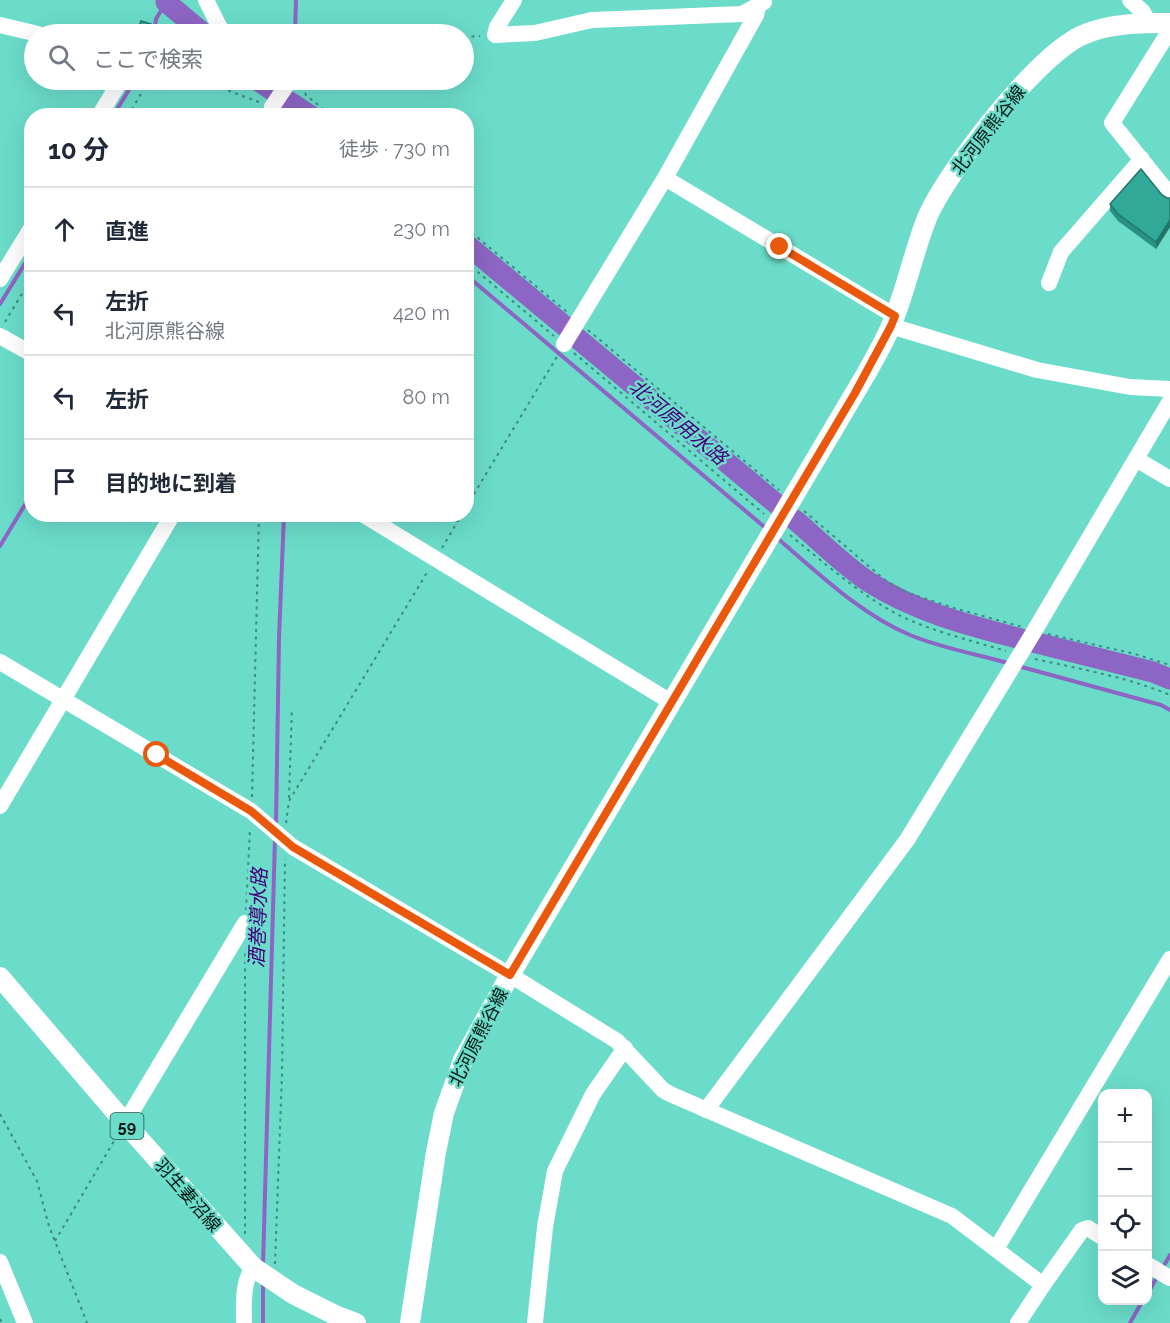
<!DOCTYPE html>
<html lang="ja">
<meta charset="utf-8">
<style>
body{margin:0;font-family:Raleway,"Noto Sans JP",sans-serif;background:#f2f2f3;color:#1f2937}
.controls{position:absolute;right:18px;bottom:18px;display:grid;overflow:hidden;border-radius:12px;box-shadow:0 6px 24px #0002}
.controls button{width:54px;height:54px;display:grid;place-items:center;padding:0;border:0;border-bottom:2px solid #e0e1e3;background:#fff;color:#1f2937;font:30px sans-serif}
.stop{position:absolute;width:18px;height:18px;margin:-14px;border:4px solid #ea580c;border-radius:50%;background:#fff}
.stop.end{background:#ea580c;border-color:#fff;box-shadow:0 2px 6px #0008}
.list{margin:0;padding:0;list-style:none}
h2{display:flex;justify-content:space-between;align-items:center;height:78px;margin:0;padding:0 24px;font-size:26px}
h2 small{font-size:20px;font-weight:400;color:#747a83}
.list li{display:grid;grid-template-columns:39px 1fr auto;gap:18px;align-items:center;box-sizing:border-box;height:84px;padding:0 24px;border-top:2px solid #e0e1e3}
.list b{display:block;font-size:22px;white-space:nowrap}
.list p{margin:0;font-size:20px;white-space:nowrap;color:#747a83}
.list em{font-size:20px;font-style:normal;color:#747a83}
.icon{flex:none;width:33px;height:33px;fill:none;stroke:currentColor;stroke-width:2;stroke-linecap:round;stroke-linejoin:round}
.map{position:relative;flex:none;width:1170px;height:1323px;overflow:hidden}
.search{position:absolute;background:#fff;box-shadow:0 6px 24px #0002;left:24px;top:24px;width:450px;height:66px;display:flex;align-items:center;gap:15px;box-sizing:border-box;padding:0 21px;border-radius:33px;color:#747a83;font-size:22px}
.panel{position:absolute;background:#fff;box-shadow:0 6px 24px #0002;left:24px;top:108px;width:450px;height:414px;border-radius:24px}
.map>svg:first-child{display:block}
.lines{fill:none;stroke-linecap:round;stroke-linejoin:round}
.stream{stroke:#8d65c4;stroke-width:4}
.river{stroke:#8d65c4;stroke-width:21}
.path{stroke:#3f8b7e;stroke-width:2;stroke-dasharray:3 4.5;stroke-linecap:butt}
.minor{stroke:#fff;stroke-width:16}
.major{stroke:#fff;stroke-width:20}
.wall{fill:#299183}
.shaded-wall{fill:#22766a}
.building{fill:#30a998;stroke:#22766a;stroke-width:1.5}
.route{stroke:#ea580c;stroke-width:8}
.labels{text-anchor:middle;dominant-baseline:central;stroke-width:5;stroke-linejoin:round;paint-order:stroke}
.shield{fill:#6bdcca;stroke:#205148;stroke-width:1.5}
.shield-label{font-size:16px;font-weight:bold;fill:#001511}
.street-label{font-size:18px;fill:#001511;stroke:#6bdcca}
.water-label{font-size:20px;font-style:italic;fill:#47007c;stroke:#6bdcca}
</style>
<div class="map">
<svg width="1170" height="1323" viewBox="0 0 1170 1323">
<rect width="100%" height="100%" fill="#6bdcca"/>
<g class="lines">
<!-- stream -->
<path class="stream" d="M154 34 156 19 166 2 164 0
M295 34 296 0
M113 116 135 80
M259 116 260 113
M466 275 768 530
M0 304 32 252
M776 537C817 572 860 614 910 635 941 648 976 654 1008 663
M0 546 32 493
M1018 666 1161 705 1170 710
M276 824 279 638 284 514
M263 1265 275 838
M1162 1269 1170 1255
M263 1282V1323
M1148 1293 1158 1275
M1130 1323 1143 1300"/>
<!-- river -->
<path class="river" d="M166 2 204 34
M257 80 275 92
M285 99 311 116
M466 244 567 328
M577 338 779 506
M795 520C819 540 843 565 869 582 916 612 968 625 1021 639
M1033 642 1153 672 1170 679"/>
<!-- path -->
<path class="path" d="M464 37 480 36
M200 80 259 102
M302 86 306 95 332 116
M303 86 320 80
M128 116 149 80
M466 228 567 312
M466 262 554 336
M5 322 32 277
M588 330 779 490
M574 353 764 514
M466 507 558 355
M804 511 885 580 905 592 954 608 1022 627
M790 535C823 562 856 591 893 612 926 630 970 640 1006 651
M442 548 462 514
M1048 634 1135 654 1170 665
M1035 659C1080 669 1127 677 1170 695
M252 797 259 514
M289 798 292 708
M286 823 289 801 428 571
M246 910 250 829
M0 1114 37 1181 49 1226 87 1323
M245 1234V952
M55 1241 117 1136
M275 1264 282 1074 285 859
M0 1319 2 1323"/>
<!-- minor -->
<path class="minor" d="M206 0 220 28 227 34
M514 0 497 27 495 35 535 33 592 20 742 14 764 2
M1130 0 1143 12 1149 23
M1170 23V30L1112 123 1170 195
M0 25 38 34
M272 107 286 86 277 80
M99 116 121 80
M665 178 895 316
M0 279 32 227
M1049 283 1061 252 1142 159
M891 326 1037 370 1130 387 1170 389
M0 336 32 354
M564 344 665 178 756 15 758 7
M1136 459 1170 479
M362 514 671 702
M0 662 251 811 293 847 510 975 617 1041 663 1090 670 1094 952 1216 1043 1285 1018 1323
M0 806 173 514
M706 1110 907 840 1032 635 1170 401
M125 1123 245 923
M996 1249 1170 959
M0 1262 25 1323
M1148 1265 1170 1278
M1043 1285 1082 1230 1088 1228 1102 1237
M244 1323C244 1304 242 1283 253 1267
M535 1323 545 1227 555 1171 593 1094 625 1048"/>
<!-- major -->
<path class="major" d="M0 977 125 1123 253 1267 293 1294 335 1315 356 1323
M410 1323 436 1152 444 1113 463 1060 510 975 866 374C875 358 884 342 891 326 906 291 913 253 927 218 947 171 1039 52 1085 34 1111 23 1143 23 1170 23"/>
</g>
<!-- wall -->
<path class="wall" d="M151 27 149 34 138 33V30Z
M1162 195 1167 198H1170V227L1156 249 1118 221 1110 211V204Z"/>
<!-- shaded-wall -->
<path class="shaded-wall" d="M1170 220V227L1156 249V242Z"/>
<!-- building -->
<path class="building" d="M141 21 151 24 148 32 138 30Z
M1141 169 1162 195 1167 198H1170V220L1156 242 1118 214 1110 204Z"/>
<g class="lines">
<!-- route -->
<path class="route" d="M157 755 251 811 293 847 510 975 855 393 891 326 895 316 780 247"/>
</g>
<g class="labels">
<!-- shield labels -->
<rect class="shield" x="110.5" y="1113" width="33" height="26" rx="4.5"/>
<g class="shield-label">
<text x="127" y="1126">59</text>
</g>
<!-- street labels -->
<g class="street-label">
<text transform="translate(988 130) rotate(-52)">北河原熊谷線</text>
<text transform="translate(478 1037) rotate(-63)">北河原熊谷線</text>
<text transform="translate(188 1195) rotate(49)">羽生妻沼線</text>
</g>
<!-- water labels -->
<g class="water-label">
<text transform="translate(678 422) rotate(40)">北河原用水路</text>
<text transform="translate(258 918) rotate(-88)">酒巻導水路</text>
</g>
</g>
</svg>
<div class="controls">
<button>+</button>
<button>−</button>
<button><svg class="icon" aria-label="locate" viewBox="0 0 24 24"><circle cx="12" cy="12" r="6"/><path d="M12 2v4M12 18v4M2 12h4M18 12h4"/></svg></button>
<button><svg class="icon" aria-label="layers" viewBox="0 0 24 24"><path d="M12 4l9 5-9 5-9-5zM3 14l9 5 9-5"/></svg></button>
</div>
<div class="stop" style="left:157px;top:755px"></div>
<div class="stop end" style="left:780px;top:247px"></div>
<div class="search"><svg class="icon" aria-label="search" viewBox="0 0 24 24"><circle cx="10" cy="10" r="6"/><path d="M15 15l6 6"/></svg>ここで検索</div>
<section class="panel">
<h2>10 分<small>徒歩 · 730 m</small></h2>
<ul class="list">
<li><svg class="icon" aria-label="ahead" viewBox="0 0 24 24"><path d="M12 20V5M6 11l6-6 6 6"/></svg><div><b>直進</b></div><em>230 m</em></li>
<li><svg class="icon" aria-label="left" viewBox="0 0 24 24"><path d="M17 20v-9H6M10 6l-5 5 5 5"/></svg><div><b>左折</b><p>北河原熊谷線</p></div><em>420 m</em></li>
<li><svg class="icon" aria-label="left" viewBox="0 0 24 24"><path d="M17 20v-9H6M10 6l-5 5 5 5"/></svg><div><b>左折</b></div><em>80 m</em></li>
<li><svg class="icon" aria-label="arrive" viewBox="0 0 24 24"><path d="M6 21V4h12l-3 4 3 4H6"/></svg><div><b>目的地に到着</b></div></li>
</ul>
</section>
</div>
